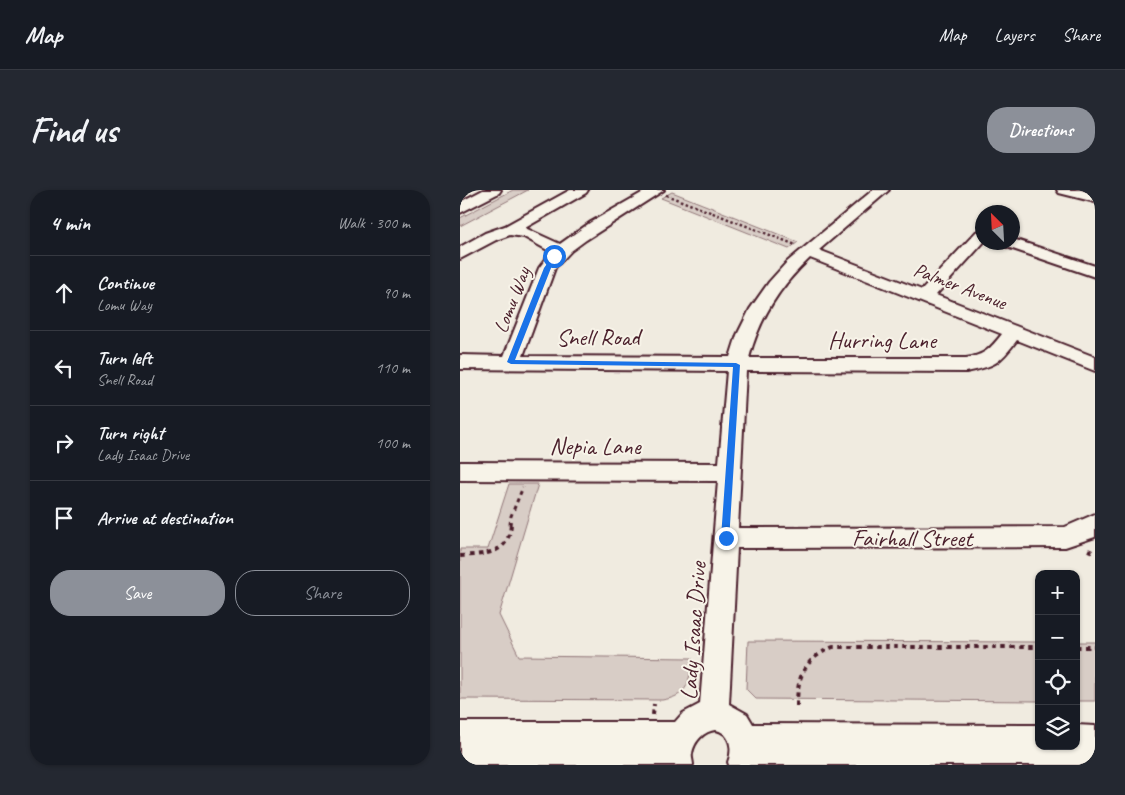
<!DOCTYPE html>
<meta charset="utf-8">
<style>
body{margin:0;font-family:Caveat,sans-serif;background:#242831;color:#f1f3f6}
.controls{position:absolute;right:15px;bottom:15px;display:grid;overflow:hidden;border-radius:10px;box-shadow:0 1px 4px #0004}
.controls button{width:45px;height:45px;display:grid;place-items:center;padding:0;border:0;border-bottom:1px solid #363941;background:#171b24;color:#f1f3f6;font:25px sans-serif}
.compass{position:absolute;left:515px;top:15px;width:45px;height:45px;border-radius:50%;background:#171b24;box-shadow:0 1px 4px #0004;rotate:336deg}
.stop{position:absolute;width:15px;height:15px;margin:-11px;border:4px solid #1a73e8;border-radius:50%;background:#fff}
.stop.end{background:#1a73e8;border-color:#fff;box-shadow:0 1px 5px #0008}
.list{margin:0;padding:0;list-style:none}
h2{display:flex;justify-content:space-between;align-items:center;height:65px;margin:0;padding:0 20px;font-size:21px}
h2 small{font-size:16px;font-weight:400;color:#9ea1a6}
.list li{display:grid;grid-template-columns:32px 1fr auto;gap:15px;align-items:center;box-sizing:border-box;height:75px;padding:0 20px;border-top:1px solid #363941}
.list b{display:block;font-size:19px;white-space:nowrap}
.list p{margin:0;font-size:16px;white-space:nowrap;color:#9ea1a6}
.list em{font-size:16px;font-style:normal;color:#9ea1a6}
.actions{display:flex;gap:10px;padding:15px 20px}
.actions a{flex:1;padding:11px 0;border:1px solid #8c9099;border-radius:20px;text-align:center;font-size:18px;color:#8c9099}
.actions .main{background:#8c9099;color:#fff}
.icon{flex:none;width:28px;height:28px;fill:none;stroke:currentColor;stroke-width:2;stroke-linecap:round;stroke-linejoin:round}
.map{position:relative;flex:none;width:635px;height:575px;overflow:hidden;border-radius:20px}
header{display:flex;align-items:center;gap:30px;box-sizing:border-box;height:70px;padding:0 25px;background:#171b24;border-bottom:1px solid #363941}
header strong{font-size:24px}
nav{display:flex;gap:28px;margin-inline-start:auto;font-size:18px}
.intro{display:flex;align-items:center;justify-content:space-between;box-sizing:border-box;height:120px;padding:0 30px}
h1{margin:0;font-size:35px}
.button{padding:12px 22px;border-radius:20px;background:#8c9099;color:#fff;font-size:18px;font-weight:700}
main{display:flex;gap:30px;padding:0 30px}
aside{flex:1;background:#171b24;border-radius:20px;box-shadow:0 1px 4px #0004}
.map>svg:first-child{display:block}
.green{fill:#d8cdc6;stroke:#917678}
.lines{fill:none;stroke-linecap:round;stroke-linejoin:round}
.minor-casing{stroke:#4a1f2b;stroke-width:4}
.path-far2{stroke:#4a1f2b;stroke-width:2.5;stroke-dasharray:2.5 2.5;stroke-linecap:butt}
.path-far1{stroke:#4a1f2b;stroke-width:3;stroke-dasharray:4 4;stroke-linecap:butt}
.path{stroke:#4a1f2b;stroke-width:4;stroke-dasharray:4.5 4.5;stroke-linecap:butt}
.minor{fill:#f7f3e8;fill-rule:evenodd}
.route{fill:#1a73e8}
.labels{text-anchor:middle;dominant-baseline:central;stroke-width:4;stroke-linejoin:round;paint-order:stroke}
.far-street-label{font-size:20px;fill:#4a1f2b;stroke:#f7f3e8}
.street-label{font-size:24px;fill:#4a1f2b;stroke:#f7f3e8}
</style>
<header>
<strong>Map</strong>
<nav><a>Map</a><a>Layers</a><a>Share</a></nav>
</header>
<div class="intro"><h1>Find us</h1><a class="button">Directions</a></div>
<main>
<aside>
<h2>4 min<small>Walk · 300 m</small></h2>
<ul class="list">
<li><svg class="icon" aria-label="ahead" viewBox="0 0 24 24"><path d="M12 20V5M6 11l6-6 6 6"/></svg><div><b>Continue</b><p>Lomu Way</p></div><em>90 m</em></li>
<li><svg class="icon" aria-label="left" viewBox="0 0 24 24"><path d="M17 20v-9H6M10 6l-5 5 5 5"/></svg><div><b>Turn left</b><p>Snell Road</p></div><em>110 m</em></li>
<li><svg class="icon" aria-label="right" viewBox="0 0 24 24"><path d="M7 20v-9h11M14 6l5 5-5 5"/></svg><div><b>Turn right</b><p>Lady Isaac Drive</p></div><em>100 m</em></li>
<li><svg class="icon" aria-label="arrive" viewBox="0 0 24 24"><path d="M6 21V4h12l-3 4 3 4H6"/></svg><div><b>Arrive at destination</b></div></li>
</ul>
<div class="actions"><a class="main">Save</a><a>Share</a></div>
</aside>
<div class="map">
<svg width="635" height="575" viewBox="0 0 635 575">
<rect width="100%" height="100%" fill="#f0ebe0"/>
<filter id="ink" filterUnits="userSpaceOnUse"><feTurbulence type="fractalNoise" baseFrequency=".02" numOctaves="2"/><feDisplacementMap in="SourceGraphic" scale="10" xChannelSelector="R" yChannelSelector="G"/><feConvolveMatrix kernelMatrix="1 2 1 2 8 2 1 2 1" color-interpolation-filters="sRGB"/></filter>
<g filter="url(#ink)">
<!-- green -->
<path class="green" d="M53 0H68L0 36V28Z
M212 2 338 52 329 59 201 8Z
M49 294H78L39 425 59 466 232 468C229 491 230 506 202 510L0 509V359H28Z
M288 451 579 452V511L296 509 286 499Z
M616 452H635V511H616Z"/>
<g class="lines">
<defs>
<path id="minor" d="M23 0H41L39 3 0 23V12Z
M110 0H128L126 3 65 38 100 54 131 32 187 0H204L126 50 111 61 95 78 63 166 270 167 277 145 290 119 309 92 327 72 413 0H429L359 60 462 100 516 42 522 40 524 52 476 105 635 167V181L557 150C539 174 535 176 506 182L286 181 278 338 605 337 635 324V347L605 357 277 358 269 514 287 524 293 534 579 535V556H591L590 559 605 560 604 556H616V535L635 536V575H269L268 572C273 560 271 543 256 540 244 541 234 551 232 564 231 567 233 571 233 575H0V532H215L223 523 240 514 258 291 0 290V272L259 273 267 181 0 179V165L44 166 79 78 91 62 64 47 50 45 36 50 0 69V57L25 43 45 36ZM350 68 542 144C530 159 525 165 506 168H289C300 127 320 96 350 68Z
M597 0H621L635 4V12L599 3Z
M553 49 635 76V87L541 55 539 52H552Z"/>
</defs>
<!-- minor casing -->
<use href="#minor" class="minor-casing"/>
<!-- path-far2 -->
<path class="path-far2" d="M206 5 336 55"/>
<!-- path-far1 -->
<path class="path-far1" d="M50 335 51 326 63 297"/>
<!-- path -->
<path class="path" d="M628 360 635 363
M0 366C25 364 49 365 51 334
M616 457H635
M337 516C337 486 344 469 373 457H579
M193 525 194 514"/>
<!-- minor -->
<use href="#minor" class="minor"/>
</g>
</g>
<!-- route -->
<path class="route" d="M94 64 97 66 91 78 55 170 276 173 280 175 269 351H262L261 348 273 177 51 174 47 172 84 78Z"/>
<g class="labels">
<!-- far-street labels -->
<g class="far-street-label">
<text transform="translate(500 96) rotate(21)">Palmer Avenue</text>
<text transform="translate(52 110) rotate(-69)">Lomu Way</text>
</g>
<!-- street labels -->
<g class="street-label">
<text x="138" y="147">Snell Road</text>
<text x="422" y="150">Hurring Lane</text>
<text x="135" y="256">Nepia Lane</text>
<text x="452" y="348">Fairhall Street</text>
<text transform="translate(233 441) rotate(-86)">Lady Isaac Drive</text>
</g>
</g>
</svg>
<div class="controls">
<button>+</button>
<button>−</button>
<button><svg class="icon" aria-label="locate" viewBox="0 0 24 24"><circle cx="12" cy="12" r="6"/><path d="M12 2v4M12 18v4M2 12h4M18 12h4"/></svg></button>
<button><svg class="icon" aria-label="layers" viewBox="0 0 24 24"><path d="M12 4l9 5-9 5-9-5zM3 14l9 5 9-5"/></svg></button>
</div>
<svg class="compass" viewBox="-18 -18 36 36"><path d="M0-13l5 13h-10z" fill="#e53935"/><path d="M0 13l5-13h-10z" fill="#9ea1a6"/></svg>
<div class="stop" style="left:94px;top:66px"></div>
<div class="stop end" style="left:266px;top:348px"></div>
</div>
</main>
